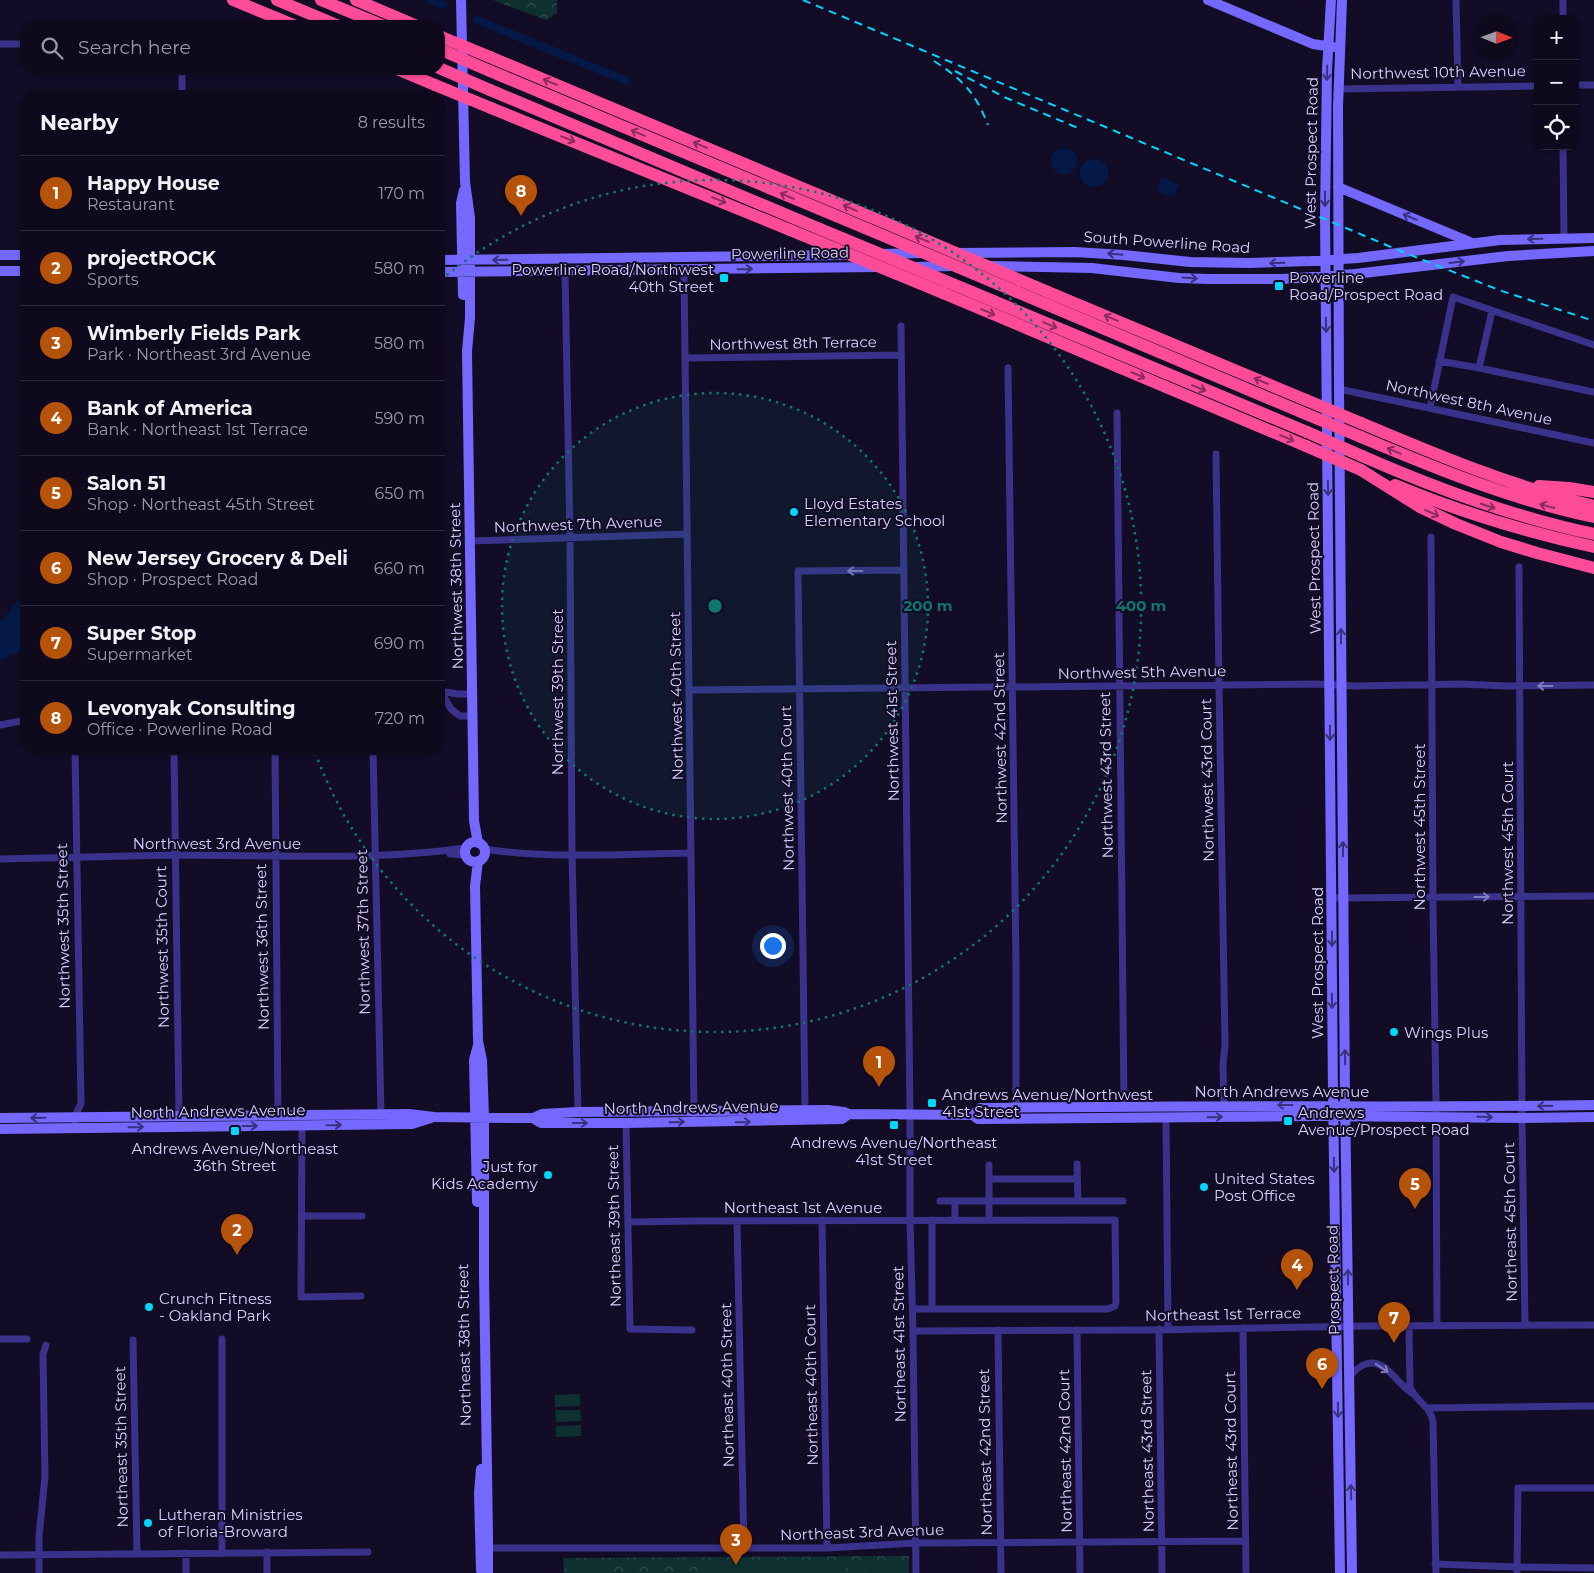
<!DOCTYPE html>
<meta charset="utf-8">
<style>
body{margin:0;font-family:Montserrat,sans-serif;background:#171225;color:#f1f3f6}
.controls{position:absolute;right:15px;top:15px;display:grid;overflow:hidden;border-radius:10px;box-shadow:0 1px 4px #0004}
.controls button{width:45px;height:45px;display:grid;place-items:center;padding:0;border:0;border-bottom:1px solid #2e2a3b;background:#0e091c;color:#f1f3f6;font:25px sans-serif}
.compass{position:absolute;left:1474px;top:15px;width:45px;height:45px;border-radius:50%;background:#0e091c;box-shadow:0 1px 4px #0004;rotate:91deg}
.you{position:absolute;left:772px;top:945px;width:18px;height:18px;margin:-12px;border:4px solid #fff;border-radius:50%;background:#1a73e8;box-shadow:0 0 0 8px #1a73e833}
.badge{display:grid;place-items:center;width:32px;height:32px;border-radius:50%;background:#b45309;color:#fff;font-size:16px;font-weight:700}
.pin{position:absolute;translate:-50% -41px;filter:drop-shadow(0 1px 2px #0008)}
.pin::after{content:'';position:absolute;top:26px;width:18px;height:15px;background:inherit;clip-path:polygon(0 0,100% 0,50% 100%)}
.list{margin:0;padding:0;list-style:none}
h2{display:flex;justify-content:space-between;align-items:center;height:65px;margin:0;padding:0 20px;font-size:21px}
h2 small{font-size:16px;font-weight:400;color:#9b9aa3}
.list li{display:grid;grid-template-columns:32px 1fr auto;gap:15px;align-items:center;box-sizing:border-box;height:75px;padding:0 20px;border-top:1px solid #2e2a3b}
.list b{display:block;font-size:19px;white-space:nowrap}
.list p{margin:0;font-size:16px;white-space:nowrap;color:#9b9aa3}
.list em{font-size:16px;font-style:normal;color:#9b9aa3}
.icon{flex:none;width:28px;height:28px;fill:none;stroke:currentColor;stroke-width:2;stroke-linecap:round;stroke-linejoin:round}
.map{position:relative;flex:none;width:1594px;height:1573px;overflow:hidden}
.search{position:absolute;background:#0e091c;box-shadow:0 1px 4px #0004;left:20px;top:20px;width:425px;height:55px;display:flex;align-items:center;gap:12px;box-sizing:border-box;padding:0 18px;border-radius:20px;color:#9b9aa3;font-size:19px}
.panel{position:absolute;background:#0e091c;box-shadow:0 1px 4px #0004;left:20px;top:90px;width:425px;height:665px;border-radius:20px}
.map>svg:first-child{display:block}
.park{fill:url(#park-crowns)}
.pitch{fill:#0f3031}
.water{fill:#041947}
.lines{fill:none;stroke-linecap:round;stroke-linejoin:round}
.canal{stroke:#041947;stroke-width:8}
.street{stroke:#3a328a;stroke-width:7}
.secondary{stroke:#7468ff;stroke-width:10}
.highway{stroke:#ff4c99;stroke-width:12}
.rail{stroke:#00d7fc;stroke-width:2;stroke-dasharray:8 6;stroke-linecap:butt}
.highway-bridge{stroke:#ff4c99;stroke-width:12}
.oneway{stroke:#39317d}
.oneway2{stroke:#882c60}
.oneway3{stroke:#827abf}
.ring{fill:none;stroke:#0f766e;stroke-width:2.5;stroke-dasharray:2.5 5}
.poi-dot{fill:#00d7fc;stroke:#120c26;stroke-width:2}
.labels{text-anchor:middle;dominant-baseline:central;stroke-width:4;stroke-linejoin:round;paint-order:stroke}
.street-label{font-size:15px;fill:#d9d1ff;stroke:#120c26}
.poi-label{font-size:15px;fill:#d9d1ff;stroke:#120c26;text-anchor:start}
.centre{fill:#0f766e;stroke:#120c26;stroke-width:2.5}
.ring-label{font-size:15px;text-anchor:middle;font-weight:bold;fill:#0f766e;stroke:#120c26;stroke-width:4;stroke-linejoin:round;paint-order:stroke}
</style>
<div class="map">
<svg width="1594" height="1573" viewBox="0 0 1594 1573">
<defs>
<pattern id="park-crowns" width="20" height="18" patternUnits="userSpaceOnUse" patternTransform="scale(1.25)"><rect width="20" height="18" fill="#0f3031"/><path d="M2 6a3 3 0 1 1 6 0M12 15a3 3 0 1 1 6 0" fill="none" stroke="#314d50"/></pattern>
</defs>
<rect width="100%" height="100%" fill="#120c26"/>
<!-- park -->
<path class="park" d="M493 0H557V13L546 20Z
M909 1556V1573H564L563 1558Z"/>
<!-- pitch -->
<path class="pitch" d="M580 1394V1406L555 1407V1395Z
M555 1410H580L581 1421 556 1422Z
M581 1425V1436L556 1437V1426Z
M841 1560 846 1564V1573H701V1565L705 1561Z
M901 1562V1573H865V1563Z
M600 1565V1573H566V1566Z"/>
<!-- water -->
<path class="water" d="M1051 161a13 13 0 1 1 26 0a13 13 0 1 1-26 0Z
M1080 173a14 14 0 1 1 28 0a14 14 0 1 1-28 0Z
M1162 177 1179 185 1174 197 1157 190Z
M26 591V649L0 661V623Z"/>
<g class="lines">
<!-- canal -->
<path class="canal" d="M431 0 443 5
M477 20 627 81"/>
<!-- street -->
<path class="street" d="M1456 0 1458 87
M1563 0V19
M0 44H26
M1575 85H1594
M1338 89 1538 86
M182 96V69
M1563 146 1564 238
M684 270 694 1114
M565 271 570 538 572 854 578 1112
M901 326 910 1115V1220L913 1331 916 1573
M685 358 901 355
M1439 361 1479 368 1594 392
M1008 368 1016 965V1107
M1479 368 1492 311
M1339 389 1594 443
M1430 408 1453 297 1594 345
M1117 413 1124 1107
M1216 454 1219 685 1225 1045 1223 1065 1224 1105
M1431 537 1433 906 1436 1101 1437 1326
M470 541 686 534
M1519 567 1522 1118 1525 1325
M439 689 451 709 460 716H474
M690 690 1316 684 1356 686 1461 684 1507 686 1594 685
M440 691 458 694H473
M0 725 26 720
M75 749 81 1103 75 1117V1128
M174 749 179 1116
M275 749 278 1115
M373 749 381 1114
M484 849C549 859 624 854 691 853
M450 854 465 855
M0 859C58 858 116 856 174 855 271 855 370 861 466 848
M1332 898 1594 896
M805 1110 798 571 903 570
M1166 1118 1168 1329
M626 1123 630 1329 692 1330
M302 1126 301 1297 361 1296
M1077 1164 1078 1201
M989 1165V1179H1077
M940 1201H1123
M955 1201V1220
M301 1216H362
M822 1220 827 1548
M932 1220V1309
M989 1220V1179
M697 1221 1115 1220 1116 1302 1115 1306 1108 1309H913
M737 1221 744 1548
M628 1222 694 1221
M1409 1326 1410 1387C1415 1401 1431 1406 1433 1422L1436 1573
M1243 1328 1246 1573
M1159 1329 1162 1573
M998 1330 1001 1573
M1077 1330 1080 1573
M913 1331 1154 1330 1367 1326 1594 1325
M0 1339H27
M133 1340 137 1553
M1349 1376C1354 1372 1359 1366 1366 1364 1385 1357 1398 1386 1412 1393
M1427 1408 1594 1406
M486 1548H827L916 1543 1245 1541
M267 1552V1573
M186 1553V1573
M222 1553V1339
M0 1555 368 1552
M1435 1564 1517 1567 1594 1568
M39 1573V1536L45 1477 43 1354 46 1345
M1517 1573 1518 1488H1594"/>
<!-- secondary -->
<path class="secondary" d="M461 0 465 182 470 218V318L467 351 474 821 478 843
M1208 0 1313 44 1333 47
M1331 0 1327 70 1325 215 1333 1094 1340 1573
M1342 0 1338 107 1339 389 1345 1098 1352 1573
M1338 187 1470 242
M957 253 1075 252 1124 255 1190 262 1250 263 1311 261 1358 258 1500 240 1594 238
M882 254 922 253
M0 255H26
M439 260 847 255
M990 266 1092 268 1179 278 1209 279H1283L1355 274 1508 256 1594 251
M915 267 953 266
M0 271H26
M439 272 878 267
M463 295 461 203 464 190
M465 852a10 10 0 1 1 20 0a10 10 0 1 1-20 0Z
M478 861 475 886 478 1041 482 1060 484 1118V1274L488 1536V1573
M973 1115 980 1108C1022 1107 1063 1107 1105 1107 1268 1105 1431 1108 1594 1105
M0 1118 409 1114 434 1117 509 1118H533L542 1114 578 1112 828 1110 844 1112 849 1114 973 1115 978 1119 1319 1116 1522 1118 1594 1117
M533 1118 541 1123H626L842 1119 849 1114
M0 1129 412 1124 431 1118
M477 1202 474 1060 478 1045
M481 1469 479 1493 481 1570"/>
<!-- highway -->
<path class="highway" d="M233 0 296 26
M277 0 339 26
M321 0 384 26
M356 0 417 26
M490 57 895 227
M397 69 435 85
M490 71 865 228
M490 90 820 229
M491 108 790 230
M972 292 1307 432
M1017 292 1306 414
M1048 292 1306 400
M943 293 1306 446
M1361 423C1437 455 1513 487 1594 506
M1361 437C1437 469 1513 500 1594 517
M1362 456C1437 489 1513 517 1594 534
M1361 470 1420 507 1456 524 1501 542 1537 553 1594 568
M1395 485C1460 512 1526 532 1594 547
M1539 486 1569 488 1594 492"/>
<!-- rail -->
<path class="rail" d="M803 0 1403 252 1499 290 1594 321
M934 61C963 80 975 92 988 125
M955 71 1004 97 1078 128"/>
<!-- highway-bridge -->
<path class="highway-bridge" d="M439 36 490 57
M439 49 490 71
M439 68 490 90
M435 85 491 108
M895 227 1048 292
M865 228 1017 292
M820 229 972 292
M790 230 943 293
M1306 400 1361 423
M1306 414 1361 437
M1307 432 1362 456
M1306 446 1361 470"/>
</g>
<!-- one-way arrows -->
<defs><path id="oneway-shaft" d="M-6 0H5M1.5-3L5.5 0L1.5 3" fill="none" stroke-width="1.6" stroke-linecap="round" stroke-linejoin="round" transform="scale(1.25)"/></defs>
<g class="oneway">
<use href="#oneway-shaft" transform="translate(1327 73) rotate(91)"/>
<use href="#oneway-shaft" transform="translate(1325 199) rotate(90)"/>
<use href="#oneway-shaft" transform="translate(1410 217) rotate(-157)"/>
<use href="#oneway-shaft" transform="translate(1535 239) rotate(179)"/>
<use href="#oneway-shaft" transform="translate(1115 254) rotate(-175)"/>
<use href="#oneway-shaft" transform="translate(500 260) rotate(179)"/>
<use href="#oneway-shaft" transform="translate(1457 262) rotate(-7)"/>
<use href="#oneway-shaft" transform="translate(1277 263) rotate(178)"/>
<use href="#oneway-shaft" transform="translate(745 269) rotate(-1)"/>
<use href="#oneway-shaft" transform="translate(1190 278) rotate(4)"/>
<use href="#oneway-shaft" transform="translate(1326 325) rotate(89)"/>
<use href="#oneway-shaft" transform="translate(1328 488) rotate(89)"/>
<use href="#oneway-shaft" transform="translate(1341 636) rotate(-90)"/>
<use href="#oneway-shaft" transform="translate(1330 733) rotate(90)"/>
<use href="#oneway-shaft" transform="translate(1343 849) rotate(-90)"/>
<use href="#oneway-shaft" transform="translate(1332 939) rotate(90)"/>
<use href="#oneway-shaft" transform="translate(1332 1001) rotate(89)"/>
<use href="#oneway-shaft" transform="translate(1345 1057) rotate(-91)"/>
<use href="#oneway-shaft" transform="translate(1285 1105) rotate(180)"/>
<use href="#oneway-shaft" transform="translate(1545 1106) rotate(179)"/>
<use href="#oneway-shaft" transform="translate(1215 1117) rotate(-1)"/>
<use href="#oneway-shaft" transform="translate(1485 1117) rotate(1)"/>
<use href="#oneway-shaft" transform="translate(38 1118) rotate(179)"/>
<use href="#oneway-shaft" transform="translate(677 1122) rotate(-1)"/>
<use href="#oneway-shaft" transform="translate(743 1122) rotate(-1)"/>
<use href="#oneway-shaft" transform="translate(580 1123)"/>
<use href="#oneway-shaft" transform="translate(334 1125) rotate(-1)"/>
<use href="#oneway-shaft" transform="translate(250 1126)"/>
<use href="#oneway-shaft" transform="translate(136 1127) rotate(-1)"/>
<use href="#oneway-shaft" transform="translate(1334 1165) rotate(89)"/>
<use href="#oneway-shaft" transform="translate(1348 1277) rotate(-91)"/>
<use href="#oneway-shaft" transform="translate(1338 1410) rotate(89)"/>
<use href="#oneway-shaft" transform="translate(1351 1492) rotate(-91)"/>
</g>
<g class="oneway2">
<use href="#oneway-shaft" transform="translate(550 82) rotate(-157)"/>
<use href="#oneway-shaft" transform="translate(638 133) rotate(-157)"/>
<use href="#oneway-shaft" transform="translate(568 139) rotate(22)"/>
<use href="#oneway-shaft" transform="translate(700 145) rotate(-157)"/>
<use href="#oneway-shaft" transform="translate(787 196) rotate(-157)"/>
<use href="#oneway-shaft" transform="translate(719 200) rotate(22)"/>
<use href="#oneway-shaft" transform="translate(850 208) rotate(-157)"/>
<use href="#oneway-shaft" transform="translate(922 239) rotate(-157)"/>
<use href="#oneway-shaft" transform="translate(988 312) rotate(23)"/>
<use href="#oneway-shaft" transform="translate(1111 318) rotate(-157)"/>
<use href="#oneway-shaft" transform="translate(1050 325) rotate(23)"/>
<use href="#oneway-shaft" transform="translate(1138 375) rotate(23)"/>
<use href="#oneway-shaft" transform="translate(1261 381) rotate(-157)"/>
<use href="#oneway-shaft" transform="translate(1199 388) rotate(23)"/>
<use href="#oneway-shaft" transform="translate(1287 438) rotate(23)"/>
<use href="#oneway-shaft" transform="translate(1394 451) rotate(-157)"/>
<use href="#oneway-shaft" transform="translate(1488 506) rotate(18)"/>
<use href="#oneway-shaft" transform="translate(1547 506) rotate(-165)"/>
<use href="#oneway-shaft" transform="translate(1432 513) rotate(25)"/>
</g>
<g class="oneway3">
<use href="#oneway-shaft" transform="translate(855 571) rotate(180)"/>
<use href="#oneway-shaft" transform="translate(1545 686) rotate(180)"/>
<use href="#oneway-shaft" transform="translate(1482 897)"/>
<use href="#oneway-shaft" transform="translate(1382 1368) rotate(33)"/>
</g>
<!-- distance rings -->
<circle cx="715" cy="606" r="213" fill="#0f766e" fill-opacity=".12"/>
<g class="ring">
<circle cx="715" cy="606" r="213"/>
<path d="M441 280A426 426 0 1 1 315 752"/>
</g>
<!-- markers -->
<g class="poi-dot">
<rect x="719" y="273" width="10" height="10" rx="2.5"/>
<rect x="1274" y="281" width="10" height="10" rx="2.5"/>
<circle cx="794" cy="512" r="5"/>
<circle cx="1394" cy="1032" r="5"/>
<rect x="927" y="1098" width="10" height="10" rx="2.5"/>
<rect x="1283" y="1116" width="10" height="10" rx="2.5"/>
<rect x="889" y="1120" width="10" height="10" rx="2.5"/>
<rect x="230" y="1126" width="10" height="10" rx="2.5"/>
<circle cx="548" cy="1175" r="5"/>
<circle cx="1204" cy="1187" r="5"/>
<circle cx="149" cy="1307" r="5"/>
<circle cx="148" cy="1523" r="5"/>
</g>
<g class="labels">
<!-- street labels -->
<g class="street-label">
<text transform="translate(1438 72) rotate(-1)">Northwest 10th Avenue</text>
<text transform="translate(1311 153) rotate(-89)">West Prospect Road</text>
<text transform="translate(1167 242) rotate(4)">South Powerline Road</text>
<text transform="translate(790 253) rotate(-1)">Powerline Road</text>
<text transform="translate(793 343) rotate(-1)">Northwest 8th Terrace</text>
<text transform="translate(1469 402) rotate(12)">Northwest 8th Avenue</text>
<text transform="translate(578 524) rotate(-2)">Northwest 7th Avenue</text>
<text transform="translate(1314 558) rotate(-91)">West Prospect Road</text>
<text transform="translate(456 586) rotate(-91)">Northwest 38th Street</text>
<text transform="translate(1142 672) rotate(-1)">Northwest 5th Avenue</text>
<text transform="translate(557 692) rotate(-90)">Northwest 39th Street</text>
<text transform="translate(676 696) rotate(-91)">Northwest 40th Street</text>
<text transform="translate(892 721) rotate(-91)">Northwest 41st Street</text>
<text transform="translate(1000 738) rotate(-91)">Northwest 42nd Street</text>
<text transform="translate(1106 775) rotate(-91)">Northwest 43rd Street</text>
<text transform="translate(1207 780) rotate(-91)">Northwest 43rd Court</text>
<text transform="translate(787 788) rotate(-91)">Northwest 40th Court</text>
<text transform="translate(1419 827) rotate(-90)">Northwest 45th Street</text>
<text x="217" y="843">Northwest 3rd Avenue</text>
<text transform="translate(1507 843) rotate(-90)">Northwest 45th Court</text>
<text transform="translate(63 926) rotate(-91)">Northwest 35th Street</text>
<text transform="translate(363 932) rotate(-91)">Northwest 37th Street</text>
<text transform="translate(162 947) rotate(-91)">Northwest 35th Court</text>
<text transform="translate(262 947) rotate(-91)">Northwest 36th Street</text>
<text transform="translate(1317 963) rotate(-90)">West Prospect Road</text>
<text x="1282" y="1091">North Andrews Avenue</text>
<text transform="translate(691 1107) rotate(-1)">North Andrews Avenue</text>
<text transform="translate(218 1111) rotate(-1)">North Andrews Avenue</text>
<text x="803" y="1207">Northeast 1st Avenue</text>
<text transform="translate(1510 1222) rotate(-91)">Northeast 45th Court</text>
<text transform="translate(614 1226) rotate(-91)">Northeast 39th Street</text>
<text transform="translate(1333 1280) rotate(-91)">Prospect Road</text>
<text transform="translate(1223 1314) rotate(-1)">Northeast 1st Terrace</text>
<text transform="translate(899 1344) rotate(-91)">Northeast 41st Street</text>
<text transform="translate(464 1345) rotate(-91)">Northeast 38th Street</text>
<text transform="translate(727 1385) rotate(-91)">Northeast 40th Street</text>
<text transform="translate(811 1385) rotate(-91)">Northeast 40th Court</text>
<text transform="translate(121 1447) rotate(-91)">Northeast 35th Street</text>
<text transform="translate(1065 1451) rotate(-91)">Northeast 42nd Court</text>
<text transform="translate(1147 1451) rotate(-91)">Northeast 43rd Street</text>
<text transform="translate(1231 1451) rotate(-91)">Northeast 43rd Court</text>
<text transform="translate(985 1452) rotate(-91)">Northeast 42nd Street</text>
<text transform="translate(862 1532) rotate(-2)">Northeast 3rd Avenue</text>
</g>
<!-- poi labels -->
<g class="poi-label">
<text x="714" y="269" text-anchor="end">Powerline Road/Northwest<tspan x="714" dy="17">40th Street</tspan></text>
<text x="1289" y="277">Powerline<tspan x="1289" dy="17">Road/Prospect Road</tspan></text>
<text x="804" y="503">Lloyd Estates<tspan x="804" dy="17">Elementary School</tspan></text>
<text x="1404" y="1032">Wings Plus</text>
<text x="942" y="1094">Andrews Avenue/Northwest<tspan x="942" dy="17">41st Street</tspan></text>
<text x="1298" y="1112">Andrews<tspan x="1298" dy="17">Avenue/Prospect Road</tspan></text>
<text x="894" y="1142" text-anchor="middle">Andrews Avenue/Northeast<tspan x="894" dy="17">41st Street</tspan></text>
<text x="235" y="1148" text-anchor="middle">Andrews Avenue/Northeast<tspan x="235" dy="17">36th Street</tspan></text>
<text x="538" y="1166" text-anchor="end">Just for<tspan x="538" dy="17">Kids Academy</tspan></text>
<text x="1214" y="1178">United States<tspan x="1214" dy="17">Post Office</tspan></text>
<text x="159" y="1298">Crunch Fitness<tspan x="159" dy="17">- Oakland Park</tspan></text>
<text x="158" y="1514">Lutheran Ministries<tspan x="158" dy="17">of Floria-Broward</tspan></text>
</g>
</g>
<circle cx="715" cy="606" r="8" class="centre"/>
<g class="ring-label">
<text x="928" y="611">200 m</text>
<text x="1141" y="611">400 m</text>
</g>
</svg>
<div class="controls">
<button>+</button>
<button>−</button>
<button><svg class="icon" aria-label="locate" viewBox="0 0 24 24"><circle cx="12" cy="12" r="6"/><path d="M12 2v4M12 18v4M2 12h4M18 12h4"/></svg></button>
</div>
<svg class="compass" viewBox="-18 -18 36 36"><path d="M0-13l5 13h-10z" fill="#e53935"/><path d="M0 13l5-13h-10z" fill="#9b9aa3"/></svg>
<div class="you"></div>
<div class="pin badge" style="left:879px;top:1087px">1</div>
<div class="pin badge" style="left:237px;top:1255px">2</div>
<div class="pin badge" style="left:736px;top:1565px">3</div>
<div class="pin badge" style="left:1297px;top:1290px">4</div>
<div class="pin badge" style="left:1415px;top:1209px">5</div>
<div class="pin badge" style="left:1322px;top:1389px">6</div>
<div class="pin badge" style="left:1394px;top:1343px">7</div>
<div class="pin badge" style="left:521px;top:216px">8</div>
<div class="search"><svg class="icon" aria-label="search" viewBox="0 0 24 24"><circle cx="10" cy="10" r="6"/><path d="M15 15l6 6"/></svg>Search here</div>
<section class="panel">
<h2>Nearby<small>8 results</small></h2>
<ul class="list">
<li><span class="badge">1</span><div><b>Happy House</b><p>Restaurant</p></div><em>170 m</em></li>
<li><span class="badge">2</span><div><b>projectROCK</b><p>Sports</p></div><em>580 m</em></li>
<li><span class="badge">3</span><div><b>Wimberly Fields Park</b><p>Park · Northeast 3rd Avenue</p></div><em>580 m</em></li>
<li><span class="badge">4</span><div><b>Bank of America</b><p>Bank · Northeast 1st Terrace</p></div><em>590 m</em></li>
<li><span class="badge">5</span><div><b>Salon 51</b><p>Shop · Northeast 45th Street</p></div><em>650 m</em></li>
<li><span class="badge">6</span><div><b>New Jersey Grocery &amp; Deli</b><p>Shop · Prospect Road</p></div><em>660 m</em></li>
<li><span class="badge">7</span><div><b>Super Stop</b><p>Supermarket</p></div><em>690 m</em></li>
<li><span class="badge">8</span><div><b>Levonyak Consulting</b><p>Office · Powerline Road</p></div><em>720 m</em></li>
</ul>
</section>
</div>
